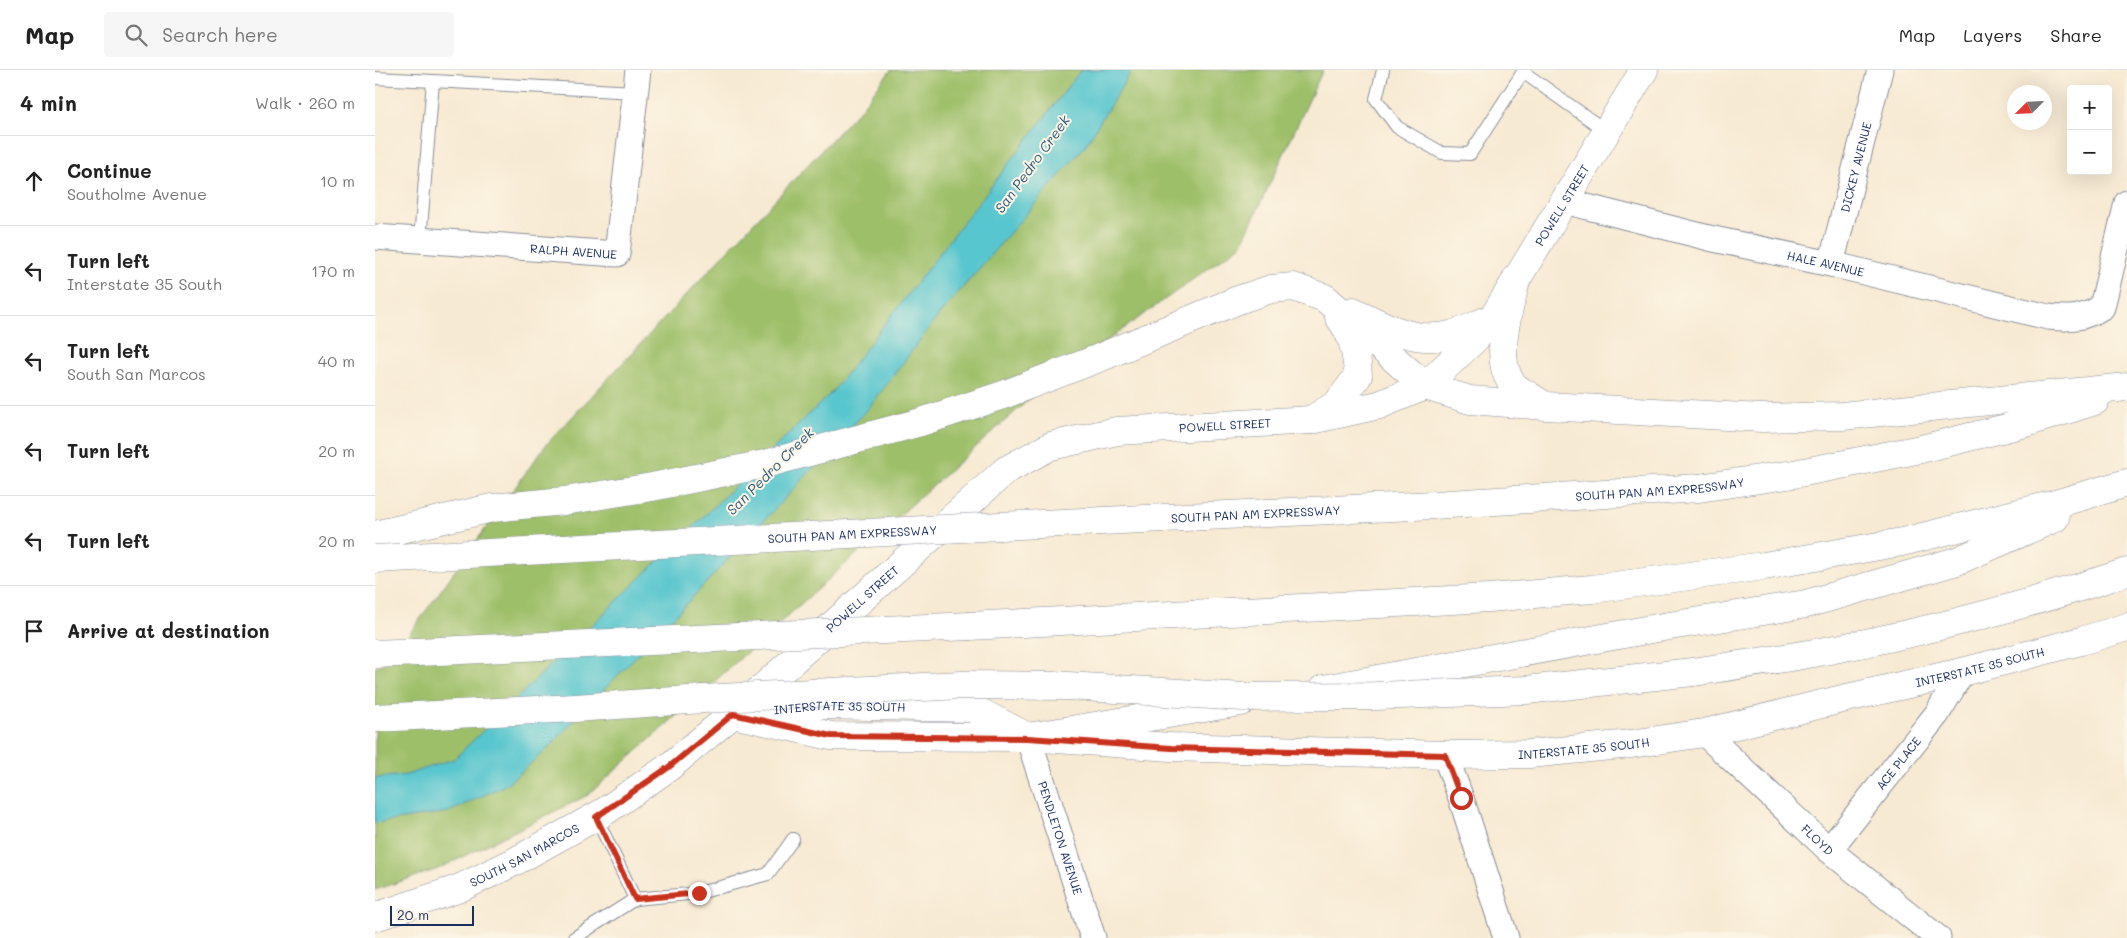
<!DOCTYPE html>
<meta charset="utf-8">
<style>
body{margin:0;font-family:Mali,sans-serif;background:#f6f6f6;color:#222}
.controls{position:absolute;right:15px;top:15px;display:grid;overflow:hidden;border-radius:5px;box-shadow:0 5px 20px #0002}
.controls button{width:45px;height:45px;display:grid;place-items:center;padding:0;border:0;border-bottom:1px solid #e0e0e0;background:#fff;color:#222;font:25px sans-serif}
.compass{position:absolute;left:1632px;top:15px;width:45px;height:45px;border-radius:50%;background:#fff;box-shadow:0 5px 20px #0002;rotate:246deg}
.scale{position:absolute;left:15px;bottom:12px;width:84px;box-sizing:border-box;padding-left:5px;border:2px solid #1b2f5e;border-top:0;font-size:14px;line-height:18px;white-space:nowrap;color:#1b2f5e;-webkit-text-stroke:4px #fcf5e5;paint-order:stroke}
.stop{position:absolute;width:15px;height:15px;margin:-11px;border:4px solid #c8321e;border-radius:50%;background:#fff}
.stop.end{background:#c8321e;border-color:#fff;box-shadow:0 1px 5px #0008}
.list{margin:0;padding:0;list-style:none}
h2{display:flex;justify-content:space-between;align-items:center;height:65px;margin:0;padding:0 20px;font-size:21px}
h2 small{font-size:16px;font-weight:400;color:#767676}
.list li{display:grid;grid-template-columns:32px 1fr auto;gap:15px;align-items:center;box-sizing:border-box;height:90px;padding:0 20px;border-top:1px solid #e0e0e0}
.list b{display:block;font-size:19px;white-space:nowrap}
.list p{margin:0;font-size:16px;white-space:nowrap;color:#767676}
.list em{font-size:16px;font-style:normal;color:#767676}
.icon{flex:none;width:28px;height:28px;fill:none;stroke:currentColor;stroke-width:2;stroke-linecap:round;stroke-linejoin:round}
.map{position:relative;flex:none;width:1752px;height:868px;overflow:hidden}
header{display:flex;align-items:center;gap:30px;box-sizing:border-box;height:70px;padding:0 25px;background:#fff;border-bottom:1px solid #e0e0e0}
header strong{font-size:24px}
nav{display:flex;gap:28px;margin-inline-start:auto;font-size:18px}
.search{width:350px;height:45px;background:#f6f6f6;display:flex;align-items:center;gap:12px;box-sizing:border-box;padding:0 18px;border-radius:5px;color:#767676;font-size:19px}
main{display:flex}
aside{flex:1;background:#fff}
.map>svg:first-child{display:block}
.green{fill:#9ebf69;stroke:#5c7764}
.water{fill:#59c6ce;stroke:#3a7a96}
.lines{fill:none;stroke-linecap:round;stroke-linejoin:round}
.service-casing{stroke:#898c98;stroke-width:14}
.minor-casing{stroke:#898c98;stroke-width:27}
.tertiary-casing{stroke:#898c98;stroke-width:29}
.secondary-casing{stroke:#898c98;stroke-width:29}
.motorway-casing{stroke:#898c98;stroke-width:29}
.service{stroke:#fff;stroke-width:12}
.minor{stroke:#fff;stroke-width:25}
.tertiary{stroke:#fff;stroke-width:28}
.secondary{stroke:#fff;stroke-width:28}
.motorway{stroke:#fff;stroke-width:28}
.motorway-bridge-casing{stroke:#898c98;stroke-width:29;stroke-linecap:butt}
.motorway-bridge{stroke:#fff;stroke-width:28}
.route{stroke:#c8321e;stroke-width:6}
.labels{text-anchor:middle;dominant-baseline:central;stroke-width:4;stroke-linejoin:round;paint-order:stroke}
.street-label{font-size:12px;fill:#1b2f5e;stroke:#fcf5e5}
.water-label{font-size:14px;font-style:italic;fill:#2e5c80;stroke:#fcf5e5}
</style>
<header>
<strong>Map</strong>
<div class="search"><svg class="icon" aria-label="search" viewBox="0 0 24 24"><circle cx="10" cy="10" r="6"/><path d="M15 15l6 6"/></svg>Search here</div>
<nav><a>Map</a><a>Layers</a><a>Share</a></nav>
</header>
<main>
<aside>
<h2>4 min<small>Walk · 260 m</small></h2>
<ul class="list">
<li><svg class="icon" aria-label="ahead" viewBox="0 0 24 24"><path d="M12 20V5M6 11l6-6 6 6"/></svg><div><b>Continue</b><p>Southolme Avenue</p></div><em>10 m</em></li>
<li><svg class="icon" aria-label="left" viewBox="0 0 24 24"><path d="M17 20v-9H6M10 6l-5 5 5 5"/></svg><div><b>Turn left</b><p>Interstate 35 South</p></div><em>170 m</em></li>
<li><svg class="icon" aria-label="left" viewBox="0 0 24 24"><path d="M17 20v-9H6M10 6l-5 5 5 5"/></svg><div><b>Turn left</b><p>South San Marcos</p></div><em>40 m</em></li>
<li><svg class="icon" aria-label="left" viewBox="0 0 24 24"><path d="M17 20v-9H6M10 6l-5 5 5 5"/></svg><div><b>Turn left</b></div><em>20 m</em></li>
<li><svg class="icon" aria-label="left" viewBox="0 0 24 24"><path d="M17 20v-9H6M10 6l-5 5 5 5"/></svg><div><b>Turn left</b></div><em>20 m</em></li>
<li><svg class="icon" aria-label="arrive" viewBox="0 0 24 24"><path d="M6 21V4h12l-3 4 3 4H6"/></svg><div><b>Arrive at destination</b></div></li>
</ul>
</aside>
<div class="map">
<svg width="1752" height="868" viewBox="0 0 1752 868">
<rect width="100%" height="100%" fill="#fcf5e5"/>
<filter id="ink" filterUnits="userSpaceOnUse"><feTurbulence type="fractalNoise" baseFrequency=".02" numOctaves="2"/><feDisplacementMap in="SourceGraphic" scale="10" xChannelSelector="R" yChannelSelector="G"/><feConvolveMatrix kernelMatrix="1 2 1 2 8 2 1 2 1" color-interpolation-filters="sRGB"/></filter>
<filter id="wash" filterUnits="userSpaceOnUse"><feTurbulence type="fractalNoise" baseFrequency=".0096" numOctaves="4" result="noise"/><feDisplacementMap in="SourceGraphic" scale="20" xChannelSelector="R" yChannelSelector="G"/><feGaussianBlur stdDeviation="1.12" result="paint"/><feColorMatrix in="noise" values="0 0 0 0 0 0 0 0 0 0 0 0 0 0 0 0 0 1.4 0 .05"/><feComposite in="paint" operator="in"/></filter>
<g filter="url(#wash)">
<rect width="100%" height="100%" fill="#f7ead3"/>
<!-- green -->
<path class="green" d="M516 0H948L866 175 670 315 213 725 63 799 0 820V598L17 588 170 376 487 37Z"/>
<!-- water -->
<path class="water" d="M706 0H757L710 76 564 245 493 339 316 529 168 683 132 714 74 742 0 753V708L31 705 79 689 458 321Z"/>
</g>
<g filter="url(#ink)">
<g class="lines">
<defs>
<path id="service" d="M1008 0 1001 29 1022 57 1067 83 1095 84 1148 2 1231 61
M0 8 58 11 45 170
M58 11 260 22
M221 747 260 829
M199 868 260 829 324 823 393 804 418 769"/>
<g id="minor">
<path id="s1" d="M1189 131 1334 168 1456 194 1673 247C1695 249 1708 249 1727 237L1752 133"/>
<path id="s2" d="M0 167 242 184 263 0"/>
<path id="s3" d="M1456 194 1505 0"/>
<path id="s4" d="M1329 663 1454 780 1563 868"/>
<path id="s5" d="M653 667 718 868"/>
<path d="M1070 685 1086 728 1131 868"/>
<path id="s6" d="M1454 780 1562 644 1587 602"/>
</g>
<g id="tertiary">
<path id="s7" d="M0 847 85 818 139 792 229 742 294 697 358 644 631 400 676 376 742 361 936 350 1004 335 1050 316 1099 270 1118 248 1269 0"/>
</g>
<g id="secondary">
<path id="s8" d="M376 642 444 635 597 638 649 665"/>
<path id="s9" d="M358 644 456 666 653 667 796 677 1070 685 1154 684 1256 674 1329 663 1467 629 1587 602 1706 571 1752 557"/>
</g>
<g id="motorway">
<path d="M1142 207C1135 236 1118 285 1136 312 1140 319 1160 329 1167 334"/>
<path d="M978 241C1009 256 1040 274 1075 265 1089 262 1104 253 1118 248"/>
<path d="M936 350 962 334 983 306C982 284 978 265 964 247"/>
<path id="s10" d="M625 456 1059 435 1324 418 1419 404 1546 379 1651 353 1720 331"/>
<path d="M0 465 117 438 189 431 277 417 390 394 546 352 628 325 724 288 863 230 896 219 918 217 950 228 1050 316 1095 330 1171 336 1387 348 1467 346 1752 317"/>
<path d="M595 556 1114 528 1217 519 1389 496 1527 472 1684 433 1752 413"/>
<path d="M1318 602C1358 596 1399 590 1439 583 1544 564 1650 536 1752 502"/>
<path d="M948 619 1282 558 1431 534 1582 491 1680 448"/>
<path d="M653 667 866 632"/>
</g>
</defs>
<!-- service casing -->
<use href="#service" class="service-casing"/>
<!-- minor casing -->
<use href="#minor" class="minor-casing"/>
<!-- tertiary casing -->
<use href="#tertiary" class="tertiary-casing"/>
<!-- secondary casing -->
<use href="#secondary" class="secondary-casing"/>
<!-- motorway casing -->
<use href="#motorway" class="motorway-casing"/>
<!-- service -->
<use href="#service" class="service"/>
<!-- minor -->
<use href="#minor" class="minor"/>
<!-- tertiary -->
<use href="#tertiary" class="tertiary"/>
<!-- secondary -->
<use href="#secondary" class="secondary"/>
<!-- motorway -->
<use href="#motorway" class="motorway"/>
<defs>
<g id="motorway-bridge">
<path id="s11" d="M0 489 625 456"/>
<path d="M0 584 595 556"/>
<path d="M0 648 200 638 328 629 586 615 693 616 868 627 1000 626 1151 620 1318 602"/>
</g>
</defs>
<!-- motorway-bridge casing -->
<use href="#motorway-bridge" class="motorway-bridge-casing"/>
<!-- motorway-bridge -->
<use href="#motorway-bridge" class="motorway-bridge"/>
</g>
</g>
<g class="lines" filter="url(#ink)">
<!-- route -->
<path class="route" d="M324 823 260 829 221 747 294 697 358 644 456 666 653 668 796 678 1070 685 1086 728"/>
</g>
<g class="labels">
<!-- street labels -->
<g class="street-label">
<text stroke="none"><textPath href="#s3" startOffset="100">DICKEY AVENUE</textPath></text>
<text stroke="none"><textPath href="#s7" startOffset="1442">POWELL STREET</textPath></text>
<text stroke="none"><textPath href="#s2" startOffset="199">RALPH AVENUE</textPath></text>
<text stroke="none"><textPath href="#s1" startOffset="269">HALE AVENUE</textPath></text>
<text stroke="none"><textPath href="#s7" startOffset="1008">POWELL STREET</textPath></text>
<text stroke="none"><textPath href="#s10" startOffset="661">SOUTH PAN AM EXPRESSWAY</textPath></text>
<text stroke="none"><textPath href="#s10" startOffset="256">SOUTH PAN AM EXPRESSWAY</textPath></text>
<text stroke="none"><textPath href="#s11" startOffset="478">SOUTH PAN AM EXPRESSWAY</textPath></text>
<text stroke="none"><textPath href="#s7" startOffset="588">POWELL STREET</textPath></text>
<text stroke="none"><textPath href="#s9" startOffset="1259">INTERSTATE 35 SOUTH</textPath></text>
<text stroke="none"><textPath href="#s8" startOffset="89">INTERSTATE 35 SOUTH</textPath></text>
<text stroke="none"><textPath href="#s9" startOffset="854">INTERSTATE 35 SOUTH</textPath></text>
<text stroke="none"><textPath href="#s6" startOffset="111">ACE PLACE</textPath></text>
<text stroke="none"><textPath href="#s5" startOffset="106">PENDLETON AVENUE</textPath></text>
<text stroke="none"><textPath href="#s4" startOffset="156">FLOYD</textPath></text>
<text stroke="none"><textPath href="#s7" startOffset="162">SOUTH SAN MARCOS</textPath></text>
</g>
<!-- water labels -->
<g class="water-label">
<text transform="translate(657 94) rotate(-54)">San Pedro Creek</text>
<text transform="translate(395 401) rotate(-45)">San Pedro Creek</text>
</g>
</g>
</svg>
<div class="controls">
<button>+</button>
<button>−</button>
</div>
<svg class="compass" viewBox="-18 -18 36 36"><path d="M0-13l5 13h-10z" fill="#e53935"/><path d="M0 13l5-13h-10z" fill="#767676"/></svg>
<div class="scale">20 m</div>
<div class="stop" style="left:1086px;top:728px"></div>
<div class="stop end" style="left:324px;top:823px"></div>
</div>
</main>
